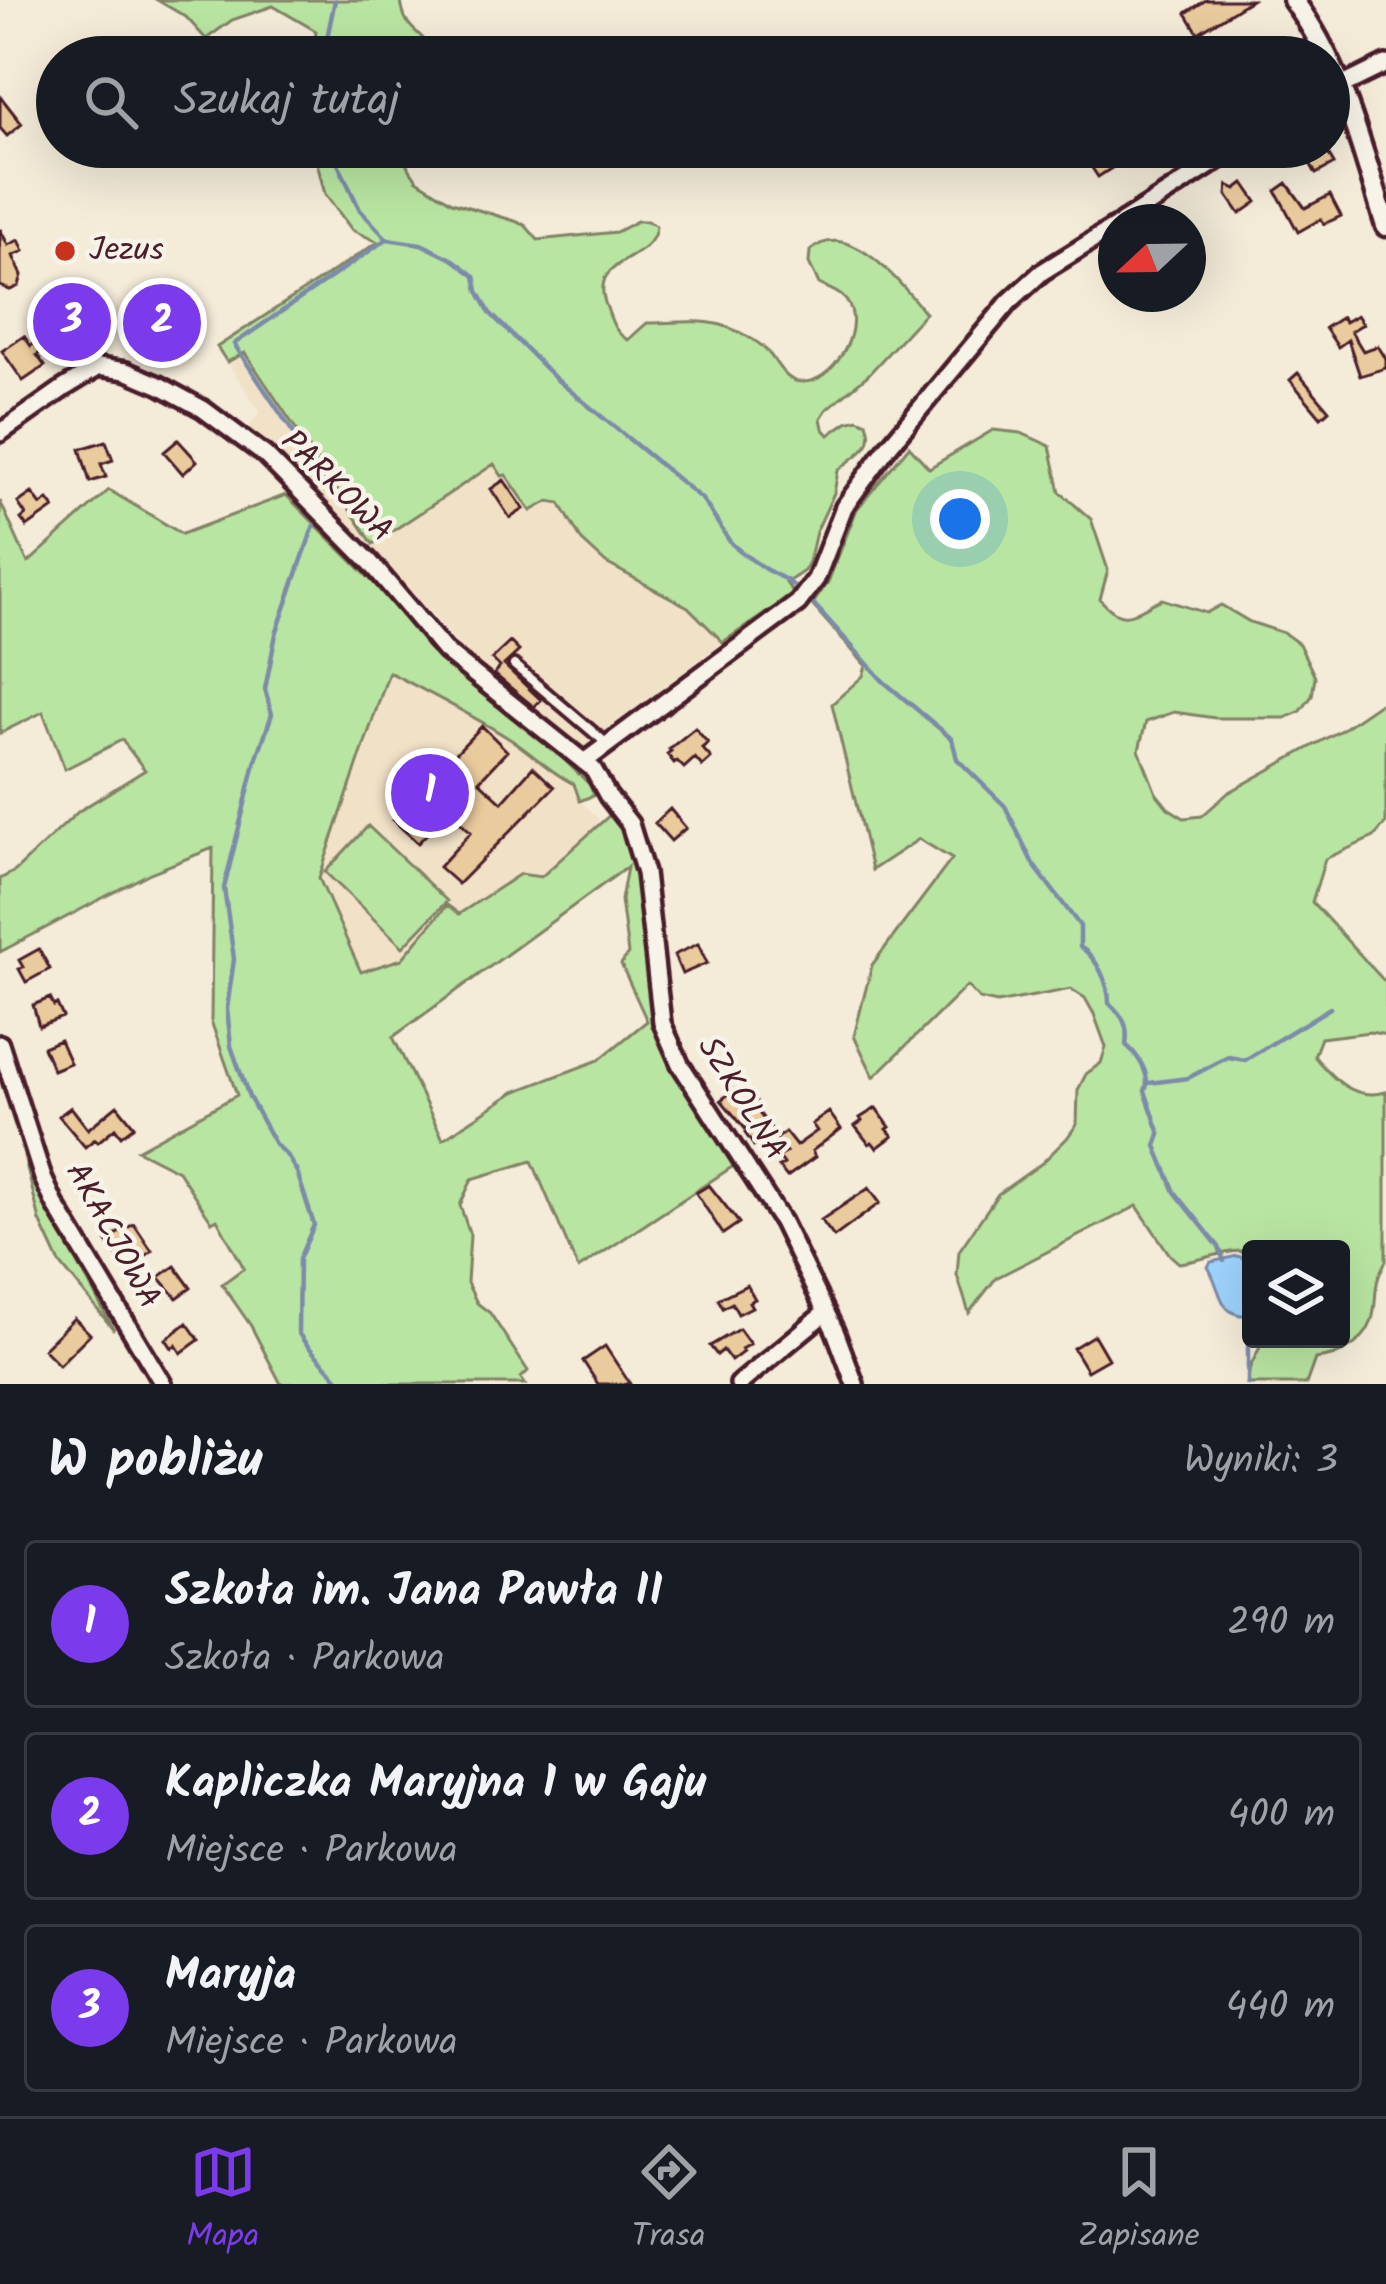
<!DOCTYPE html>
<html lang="pl">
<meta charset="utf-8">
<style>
body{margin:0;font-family:Kalam,sans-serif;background:#242831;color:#f1f3f6}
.controls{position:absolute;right:36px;bottom:36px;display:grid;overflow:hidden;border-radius:12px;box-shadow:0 12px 48px #0002}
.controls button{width:108px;height:108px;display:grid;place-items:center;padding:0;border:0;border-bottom:3px solid #363941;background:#171b24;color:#f1f3f6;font:60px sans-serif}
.compass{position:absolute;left:1098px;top:204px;width:108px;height:108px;border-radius:50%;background:#171b24;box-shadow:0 12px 48px #0002;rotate:248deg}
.you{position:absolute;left:960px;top:519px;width:42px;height:42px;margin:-30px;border:9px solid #fff;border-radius:50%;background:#1a73e8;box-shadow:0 0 0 18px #1a73e833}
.badge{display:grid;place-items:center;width:78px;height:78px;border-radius:50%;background:#7c3aed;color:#fff;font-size:39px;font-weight:700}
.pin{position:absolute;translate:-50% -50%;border:6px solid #fff;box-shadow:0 3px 12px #0006}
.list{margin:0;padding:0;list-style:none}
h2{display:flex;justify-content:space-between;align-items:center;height:156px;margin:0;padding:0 48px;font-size:51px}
h2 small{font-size:39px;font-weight:400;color:#9ea1a6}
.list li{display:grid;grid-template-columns:78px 1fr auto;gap:36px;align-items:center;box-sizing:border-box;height:168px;margin:0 24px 24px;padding:0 24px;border:3px solid #363941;border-radius:12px}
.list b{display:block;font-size:45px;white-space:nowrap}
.list p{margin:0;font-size:39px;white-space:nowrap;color:#9ea1a6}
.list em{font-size:39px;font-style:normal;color:#9ea1a6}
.icon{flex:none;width:66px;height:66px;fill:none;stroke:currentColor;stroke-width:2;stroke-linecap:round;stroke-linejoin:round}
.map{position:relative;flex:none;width:1386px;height:1384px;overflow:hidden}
.search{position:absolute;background:#171b24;box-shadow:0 12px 48px #0002;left:36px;right:36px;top:36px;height:132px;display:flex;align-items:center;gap:30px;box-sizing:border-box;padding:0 42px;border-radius:66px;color:#9ea1a6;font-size:45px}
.sheet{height:732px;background:#171b24}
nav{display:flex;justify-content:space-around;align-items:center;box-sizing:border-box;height:168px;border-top:3px solid #363941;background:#171b24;font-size:33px;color:#9ea1a6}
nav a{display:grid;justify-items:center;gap:6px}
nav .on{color:#7c3aed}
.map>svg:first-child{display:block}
.built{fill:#f1e1c7}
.green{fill:#b9e5a2;stroke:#828266;stroke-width:3;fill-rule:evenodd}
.water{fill:#9ed3fd;stroke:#7c8ba9;stroke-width:3}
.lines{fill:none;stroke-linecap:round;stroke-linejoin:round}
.stream{stroke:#7c8ba9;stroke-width:4.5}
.building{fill:#eacb9d;stroke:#4a1f2b;stroke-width:3}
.service-casing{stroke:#4a1f2b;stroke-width:16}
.minor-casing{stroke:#4a1f2b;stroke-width:24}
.tertiary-casing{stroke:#4a1f2b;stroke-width:27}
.service{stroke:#f7f3e8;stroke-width:8}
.minor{stroke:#f7f3e8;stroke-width:15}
.tertiary{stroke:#f7f3e8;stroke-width:18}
.poi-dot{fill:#c8321e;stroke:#f7f3e8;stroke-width:4.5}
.labels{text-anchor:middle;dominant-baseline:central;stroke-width:9;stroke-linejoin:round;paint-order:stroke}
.poi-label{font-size:33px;fill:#4a1f2b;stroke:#f7f3e8;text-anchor:start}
.street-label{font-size:33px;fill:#4a1f2b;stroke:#f7f3e8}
</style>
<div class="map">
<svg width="1386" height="1384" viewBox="0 0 1386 1384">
<rect width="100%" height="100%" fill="#f4ebd9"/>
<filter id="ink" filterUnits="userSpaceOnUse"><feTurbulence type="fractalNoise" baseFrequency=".00833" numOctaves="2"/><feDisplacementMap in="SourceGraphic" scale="24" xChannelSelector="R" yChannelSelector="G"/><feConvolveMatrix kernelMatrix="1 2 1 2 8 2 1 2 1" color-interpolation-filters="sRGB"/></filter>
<g filter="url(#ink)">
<!-- built -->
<path class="built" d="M245 352 794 594 723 642 603 732 586 749 527 713 484 673 418 599 270 444 248 430 260 411 227 362Z
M323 538 558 776 574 784 580 800 601 822 628 866 393 1037 319 878Z"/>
<!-- green -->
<path class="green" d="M157 0H401C404 37 429 30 431 57H313L316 31 273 6 232 20 206 39 186 17Z
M313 147H412L407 152 405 162 417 180 452 202 515 221 525 225 538 240 616 232 637 221H647L656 226C654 265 585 255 607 308 612 322 615 333 628 340L647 323C669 323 699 319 721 325 734 329 752 338 762 346 776 357 782 382 802 382 833 383 863 332 849 305 843 293 831 290 819 284L809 263 810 251C848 216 903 285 925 313L868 375 827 409 821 418 823 428 829 435 847 422 858 419 867 423C878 449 853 455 838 471L834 493 816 532 809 562 804 571 786 583 794 594 723 642 688 607 606 563 582 541 560 503 549 501 531 511 506 475 502 476 494 464 373 544 245 353 227 362 217 347 378 242 352 230 325 194Z
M993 430 1021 433 1050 446 1060 492 1091 519 1108 570 1100 599C1125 628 1132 612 1162 599L1206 613 1221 605 1250 622 1284 633 1299 644 1315 677 1312 696 1301 711 1285 718H1215L1174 712 1146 722 1139 750 1156 793 1168 808 1184 818 1202 816 1228 793 1341 730 1386 699V823L1374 837 1325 859 1312 902 1386 983V1035L1370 1032 1321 1038 1314 1056C1333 1079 1354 1101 1386 1092V1261C1372 1286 1378 1292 1373 1316 1367 1343 1339 1357 1315 1359L1306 1384H1247L1250 1367 1264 1339H1341V1249H1251V1263L1241 1251C1219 1252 1200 1261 1179 1263L1170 1255 1137 1206 996 1278 969 1313 957 1275 959 1251 998 1194 1042 1163 1067 1138 1077 1124 1078 1090 1086 1074 1101 1063 1106 1047 1094 1014 1085 998 1071 989 997 1003 979 999 967 986 874 1077 854 1036 872 965 952 859 919 839 872 870 832 704 863 676 866 666 812 605 828 582 857 509 909 446 929 468Z
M109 490 182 534 286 495 461 670 546 737V742L589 784 594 795 580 801 574 784C551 773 534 755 513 741 473 715 431 694 389 672L319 878 361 972 402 959 447 905 459 914 520 874 541 877 611 814 628 836 637 863 655 1015 661 1042 738 1163 578 1269 532 1161 472 1179 460 1205 470 1235 467 1283 477 1303 490 1313 528 1371 521 1378 525 1384H281L251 1326 222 1284 244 1268 217 1219 212 1222 178 1171 137 1150 237 1095 211 1021 213 848 150 873 0 952V879L15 871 79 811 145 770 122 740 65 769 43 712 0 733V501L28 563ZM627 867 621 900 628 954 621 964 647 1021 599 1060 514 1092 443 1139 393 1037Z
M368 826 447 901 403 947 325 872Z
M5 1078 46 1204 114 1330 59 1262 40 1221Z"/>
<!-- water -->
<path class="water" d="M1237 1256 1244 1258 1251 1276V1315C1218 1319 1222 1289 1208 1267L1211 1262Z"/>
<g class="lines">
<!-- stream -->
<path class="stream" d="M323 57 335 0
M330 147 360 210 387 239 421 244 454 260 475 276 478 291 490 313 556 379 703 500 730 542 741 552 765 569 788 581 799 591
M324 490 321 474 234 344 387 239
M314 525 276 634 265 689 272 714 255 763 224 888 234 959 227 1009 231 1046 249 1097 275 1144 287 1156 297 1172 314 1225 299 1259 298 1332C308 1351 329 1365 342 1384
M812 602 883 681 952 739 957 759 1005 806 1033 864 1080 926V947C1097 957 1109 984 1109 1003 1123 1016 1129 1025 1126 1045 1138 1055 1152 1076 1145 1091L1160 1134 1156 1146 1175 1192 1219 1247 1224 1261
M1149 1083 1188 1078 1228 1057 1245 1060 1330 1008
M1248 1384V1315"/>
</g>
<!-- building -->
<path class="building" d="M1206 0H1251L1198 33 1186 13Z
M0 96 22 124 7 136 0 128Z
M1093 147H1108L1118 164 1098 177 1083 154Z
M1301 147H1324L1334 164 1316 174Z
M1244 183 1257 202 1240 214 1227 195 1228 185 1236 189Z
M1287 183 1305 208 1330 195 1341 216 1324 224 1321 219 1298 232 1276 191Z
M0 229 8 245 19 240 24 251 13 256 22 275 19 286 10 290 0 286Z
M1357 315 1363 324 1351 331 1363 351 1378 346 1386 359V368L1360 376 1348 340 1338 347 1325 328 1342 317 1345 322Z
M24 336 31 346 34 343 41 352 37 355 45 366 23 381 2 351Z
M1298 373 1329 410 1321 417 1290 380Z
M178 440 197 461 183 474 164 452Z
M106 441 113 460 101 464 106 477 90 482 80 449Z
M504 480 524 509 510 518 491 489Z
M32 493 41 505 48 500 54 508 27 527 21 519 26 515 18 503Z
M510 642 519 651 504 665 541 700 534 707 494 674 500 667 492 659Z
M482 726 507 751 479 781 502 802 533 767 554 787 458 884 439 867 471 832 449 811 418 843 393 820 398 816 389 807 424 770 432 778Z
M695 728 708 743 702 748 711 758 702 766 695 758 684 768 677 761 674 763 667 754 671 751 669 749Z
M670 809 686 828 671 841 655 823Z
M698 944 707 963 682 974 674 955Z
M39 949 50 969 26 982 19 969 23 967 19 960Z
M50 998 54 1006 57 1004 63 1017 39 1026 33 1005Z
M60 1040 70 1063 53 1070 43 1047Z
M744 1087 756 1101 752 1104 773 1131 754 1146 745 1133 747 1131 721 1100 734 1090 737 1093Z
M117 1105 134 1126 121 1136 115 1128 98 1142 95 1139 85 1147 59 1116 71 1107 88 1129Z
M876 1108 890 1127 887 1129 893 1136 877 1148 872 1142 869 1144 855 1126 862 1121 860 1118Z
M829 1112 841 1129 812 1151 815 1157 787 1177 779 1167 784 1164 779 1157 786 1152 776 1139 785 1132 796 1146 817 1131 812 1124Z
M709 1185 739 1223 723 1234 696 1193Z
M869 1188 880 1203 834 1237 821 1220Z
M134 1224 152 1251 127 1270 106 1240Z
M175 1266 191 1288 177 1298 159 1277Z
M747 1285 755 1299 749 1302 752 1307 738 1314 732 1303 723 1308 718 1299Z
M74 1318 90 1334 59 1365 43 1349Z
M187 1323 199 1340 181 1353 176 1345 172 1348 166 1339Z
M739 1329 750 1344 741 1349 743 1352 731 1361 723 1350 717 1355 710 1346Z
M1094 1335 1108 1359 1087 1371 1073 1348Z
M605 1346 630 1384H598L583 1361Z"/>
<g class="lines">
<defs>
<path id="service" d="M514 665 606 743"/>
<path id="minor" d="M1329 92 1386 64
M1122 222 1239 147
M0 433 64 388 98 367 126 371 159 385 203 409 265 455 370 562 445 651 593 769 608 796 630 824 645 873 662 1023 680 1064 782 1222 835 1331 855 1384
M584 762 798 603 816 579 844 507 888 447 1009 302 1042 272 1116 226
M0 1044 43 1178 55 1204 163 1384
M739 1384 826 1312"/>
<path id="tertiary" d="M1293 0C1343 67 1361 147 1386 226"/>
</defs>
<!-- service casing -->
<use href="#service" class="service-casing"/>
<!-- minor casing -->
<use href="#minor" class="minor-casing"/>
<!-- tertiary casing -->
<use href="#tertiary" class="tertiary-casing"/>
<!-- service -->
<use href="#service" class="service"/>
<!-- minor -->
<use href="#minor" class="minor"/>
<!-- tertiary -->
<use href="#tertiary" class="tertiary"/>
</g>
</g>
<!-- markers -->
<circle class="poi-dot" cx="65" cy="251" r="12"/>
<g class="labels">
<!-- poi labels -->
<g class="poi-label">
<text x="89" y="251">Jezus</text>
</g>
<!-- street labels -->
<g class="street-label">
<text transform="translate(336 487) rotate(45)">PARKOWA</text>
<text transform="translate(741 1099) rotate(58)">SZKOLNA</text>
<text transform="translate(112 1236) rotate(61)">AKACJOWA</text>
</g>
</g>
</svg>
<div class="controls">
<button><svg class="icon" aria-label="layers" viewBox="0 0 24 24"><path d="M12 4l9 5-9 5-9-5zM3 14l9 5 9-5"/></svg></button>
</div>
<svg class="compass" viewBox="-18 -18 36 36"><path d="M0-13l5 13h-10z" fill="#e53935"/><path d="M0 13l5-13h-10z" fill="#9ea1a6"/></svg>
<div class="you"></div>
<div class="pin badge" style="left:430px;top:793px">1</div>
<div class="pin badge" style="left:162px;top:323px">2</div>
<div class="pin badge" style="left:72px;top:322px">3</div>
<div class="search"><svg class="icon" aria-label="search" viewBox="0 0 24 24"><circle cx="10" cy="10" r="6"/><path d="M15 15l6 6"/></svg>Szukaj tutaj</div>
</div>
<section class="sheet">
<h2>W pobliżu<small>Wyniki: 3</small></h2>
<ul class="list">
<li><span class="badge">1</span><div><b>Szkoła im. Jana Pawła II</b><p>Szkoła · Parkowa</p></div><em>290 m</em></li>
<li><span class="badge">2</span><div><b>Kapliczka Maryjna 1 w Gaju</b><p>Miejsce · Parkowa</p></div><em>400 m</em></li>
<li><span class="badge">3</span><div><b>Maryja</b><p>Miejsce · Parkowa</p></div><em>440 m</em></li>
</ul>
</section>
<nav>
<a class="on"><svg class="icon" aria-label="map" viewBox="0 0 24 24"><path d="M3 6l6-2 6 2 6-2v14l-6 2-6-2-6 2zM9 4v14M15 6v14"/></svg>Mapa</a>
<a><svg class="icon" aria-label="directions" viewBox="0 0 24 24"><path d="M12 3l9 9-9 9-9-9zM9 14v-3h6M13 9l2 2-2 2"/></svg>Trasa</a>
<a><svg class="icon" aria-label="saved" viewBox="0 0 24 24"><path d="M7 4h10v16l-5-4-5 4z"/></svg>Zapisane</a>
</nav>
